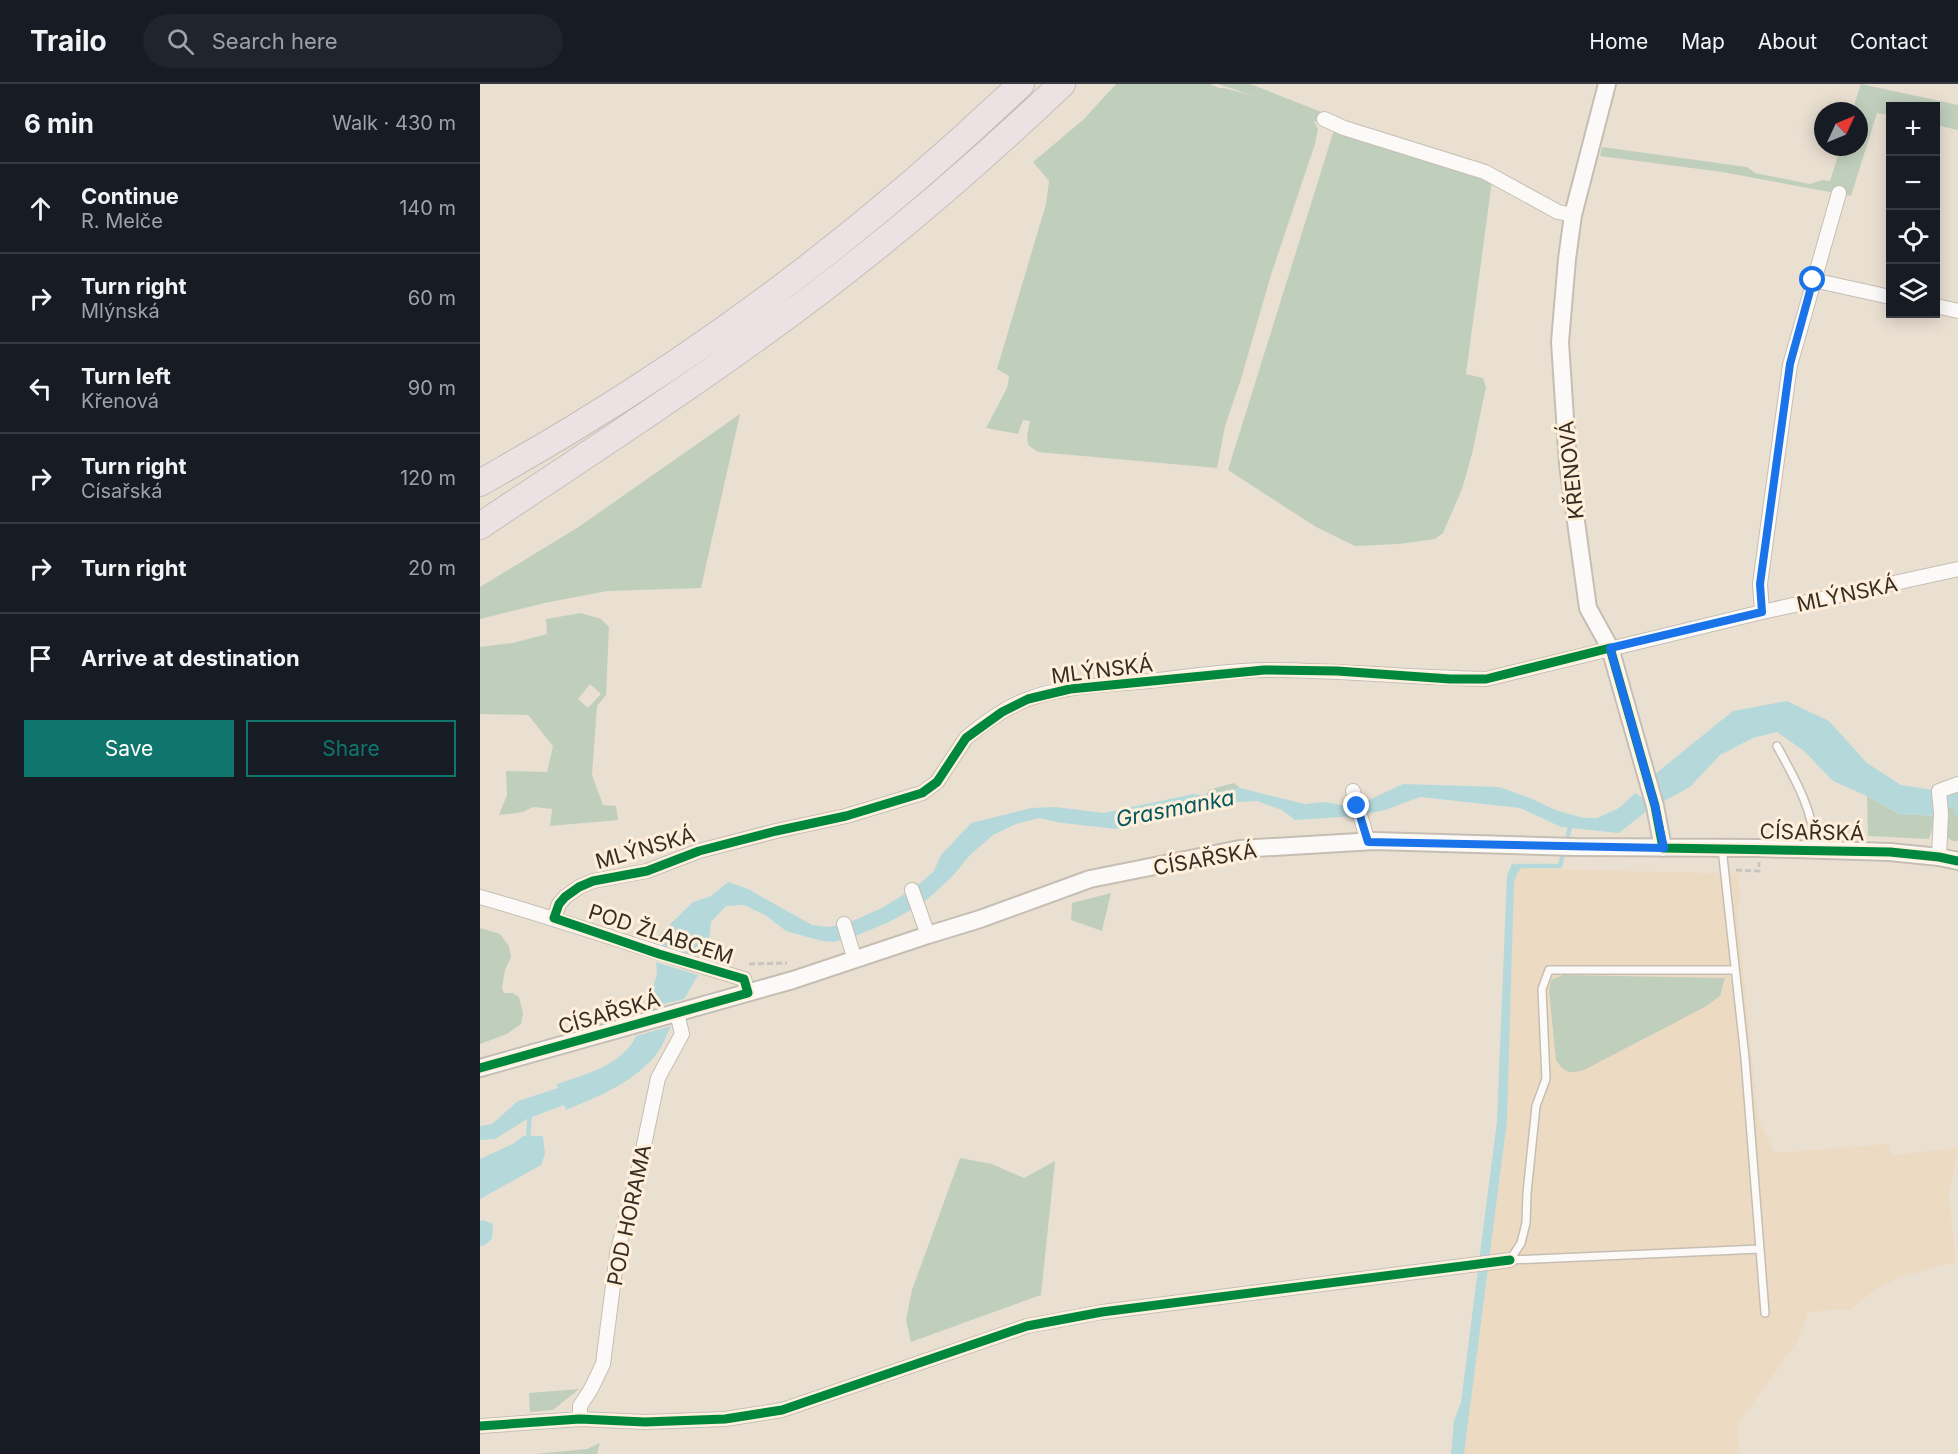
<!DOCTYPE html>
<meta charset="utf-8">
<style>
body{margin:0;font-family:Inter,sans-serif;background:#20242c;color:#f1f3f6}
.controls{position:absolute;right:18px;top:18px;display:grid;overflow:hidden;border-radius:0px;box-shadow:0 3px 15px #0003}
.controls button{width:54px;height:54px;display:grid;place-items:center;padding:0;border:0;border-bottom:2px solid #363941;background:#171b24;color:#f1f3f6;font:30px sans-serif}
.compass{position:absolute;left:1334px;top:18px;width:54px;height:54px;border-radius:50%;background:#171b24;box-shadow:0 3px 15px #0003;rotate:46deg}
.stop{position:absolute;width:18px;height:18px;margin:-14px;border:4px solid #1a73e8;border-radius:50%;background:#fff}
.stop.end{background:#1a73e8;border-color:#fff;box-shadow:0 2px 6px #0008}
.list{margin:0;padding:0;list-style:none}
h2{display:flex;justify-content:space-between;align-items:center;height:78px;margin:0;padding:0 24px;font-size:26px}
h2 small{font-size:20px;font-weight:400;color:#9ea1a6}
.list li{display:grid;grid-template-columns:39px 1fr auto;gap:18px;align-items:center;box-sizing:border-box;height:90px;padding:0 24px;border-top:2px solid #363941}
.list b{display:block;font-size:22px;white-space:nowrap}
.list p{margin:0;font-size:20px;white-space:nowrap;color:#9ea1a6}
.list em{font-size:20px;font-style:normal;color:#9ea1a6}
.actions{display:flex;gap:12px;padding:18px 24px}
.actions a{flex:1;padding:14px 0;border:2px solid #0f766e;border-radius:0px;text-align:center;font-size:21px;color:#0f766e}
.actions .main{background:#0f766e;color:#fff}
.icon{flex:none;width:33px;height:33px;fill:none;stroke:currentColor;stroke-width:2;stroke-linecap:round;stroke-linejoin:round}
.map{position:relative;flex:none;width:1478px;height:1370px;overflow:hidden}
header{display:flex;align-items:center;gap:36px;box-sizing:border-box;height:84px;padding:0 30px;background:#171b24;border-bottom:2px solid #363941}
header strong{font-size:28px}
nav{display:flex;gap:33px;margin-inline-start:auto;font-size:21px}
.search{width:420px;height:54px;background:#20242c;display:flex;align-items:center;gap:15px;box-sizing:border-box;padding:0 21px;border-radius:33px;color:#9ea1a6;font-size:22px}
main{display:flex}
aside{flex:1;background:#171b24}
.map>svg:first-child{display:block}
.built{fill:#eddac3}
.green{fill:#c0cfbc;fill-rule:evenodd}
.water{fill:#b5d9da}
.pier{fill:#eae0d2}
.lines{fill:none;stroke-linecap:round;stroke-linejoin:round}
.stream{stroke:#b5d9da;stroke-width:4.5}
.service-casing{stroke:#c6beb3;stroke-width:10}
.minor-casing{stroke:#c6beb3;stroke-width:16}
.tertiary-casing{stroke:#c6beb3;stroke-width:20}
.motorway-casing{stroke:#c4beb8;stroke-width:28}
.path{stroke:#c8c5c0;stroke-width:3;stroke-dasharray:6 3;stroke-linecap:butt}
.service{stroke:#fcfaf8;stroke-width:7}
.minor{stroke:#fcfaf8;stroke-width:14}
.tertiary{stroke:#fcfaf8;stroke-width:16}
.motorway{stroke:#ede2e3;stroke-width:26}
.cycleway-casing{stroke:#ffefdb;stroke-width:13}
.cycleway{stroke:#00873e;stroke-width:9}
.route{stroke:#1a73e8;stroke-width:8}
.labels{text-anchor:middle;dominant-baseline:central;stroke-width:6;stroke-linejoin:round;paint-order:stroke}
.street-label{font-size:21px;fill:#362e25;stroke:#ffefdb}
.water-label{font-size:22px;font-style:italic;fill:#065860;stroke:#ffefdb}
</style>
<header>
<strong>Trailo</strong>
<div class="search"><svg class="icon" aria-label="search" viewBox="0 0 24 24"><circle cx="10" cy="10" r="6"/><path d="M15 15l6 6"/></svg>Search here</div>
<nav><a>Home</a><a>Map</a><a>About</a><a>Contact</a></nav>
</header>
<main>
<aside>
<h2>6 min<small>Walk · 430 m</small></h2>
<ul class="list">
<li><svg class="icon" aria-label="ahead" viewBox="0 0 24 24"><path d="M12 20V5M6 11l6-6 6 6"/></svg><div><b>Continue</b><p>R. Melče</p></div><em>140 m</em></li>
<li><svg class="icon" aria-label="right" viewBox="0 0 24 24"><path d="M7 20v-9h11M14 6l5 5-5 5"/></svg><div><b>Turn right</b><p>Mlýnská</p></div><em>60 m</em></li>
<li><svg class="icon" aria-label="left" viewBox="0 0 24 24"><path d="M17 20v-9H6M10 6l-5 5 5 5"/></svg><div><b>Turn left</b><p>Křenová</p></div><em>90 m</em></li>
<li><svg class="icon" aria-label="right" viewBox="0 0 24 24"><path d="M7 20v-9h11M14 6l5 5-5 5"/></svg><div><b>Turn right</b><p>Císařská</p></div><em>120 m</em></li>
<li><svg class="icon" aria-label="right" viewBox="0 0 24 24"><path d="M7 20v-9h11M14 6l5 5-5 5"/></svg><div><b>Turn right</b></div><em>20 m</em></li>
<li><svg class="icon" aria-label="arrive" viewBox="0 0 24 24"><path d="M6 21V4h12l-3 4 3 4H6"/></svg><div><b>Arrive at destination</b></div></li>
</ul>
<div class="actions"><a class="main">Save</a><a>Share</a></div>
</aside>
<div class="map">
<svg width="1478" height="1370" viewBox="0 0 1478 1370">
<rect width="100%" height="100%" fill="#eae0d2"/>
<!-- built -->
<path class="built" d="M1041 784 1259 790 1260 822 1257 823 1278 1034 1295 1069 1408 1060 1412 1071 1478 1064 1469 1110 1475 1178 1421 1193 1392 1208 1371 1225 1328 1228 1318 1256 1257 1342 1260 1370H984L1027 1037 1034 799 1037 790Z"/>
<!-- green -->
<path class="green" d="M636 0H730L739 4H744L774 12 738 0H770L844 29V41L834 37 838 45 835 60 791 191 761 295 745 342 737 384 558 368 548 361 547 352 550 337 543 336 538 350 506 344 527 304 529 292 517 285 566 120 569 97 553 78 604 35Z
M1381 0 1478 21V46L1456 41V22H1410V31L1397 29 1371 112 1242 88 1120 72 1122 63 1267 83 1275 89 1330 100 1342 96 1350 97 1361 63H1379V27H1372Z
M854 46 1012 97 986 290 1003 294 1006 303 992 370 982 405 963 449 955 455 919 460 875 462 836 443 748 386Z
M260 330 221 504 127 507 65 519 0 535V503L97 444Z
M101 529 121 535 129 543 126 611 117 622 112 691 123 721 136 722 138 736 70 742 72 725 53 723 43 728 19 731 27 711 26 687 67 688 73 662 48 631 0 630V563L33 559 67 550 66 535ZM110 600 121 610 108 624 98 615Z
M754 699 760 704 727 710 728 706Z
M1387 712 1419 730 1456 732 1449 755 1388 752Z
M1478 721V757H1472L1468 754 1465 725Z
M631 809 622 847 591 836 592 819Z
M0 844 20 850 29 862 31 873 25 886 22 904 24 909H33L39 913 43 929 41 940 27 950 0 960Z
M1083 891 1245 894 1240 912 1225 923 1104 986C1090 990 1084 989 1076 976L1069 907 1071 896Z
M480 1074 512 1080 544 1094 575 1077 561 1211 431 1258 426 1236 432 1206Z
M99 1305 73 1326 50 1328 49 1309Z
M120 1359 117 1370H55L107 1365Z"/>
<!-- water -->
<path class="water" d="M1307 617 1349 637 1387 679 1421 701 1453 706H1478V721L1465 725 1456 732 1419 730 1387 712 1353 697 1324 667 1297 648 1273 654 1240 671 1210 703 1168 726 1139 749 1081 743 1040 724 940 713 905 726 876 732 815 736 802 726 777 717 722 720 637 745 582 739 559 734 536 740 513 751 490 771 472 793 442 820 407 839 373 853 354 858 342 857 306 847 285 831 264 821 246 822 231 838 227 872 224 874 218 891 190 940 191 942C186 952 182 964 175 972 151 1000 119 1012 86 1026L84 1021 47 1035 15 1055 0 1056V1042L12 1040 38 1017 78 1004 77 1000C104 991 143 981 156 952 160 944 164 935 168 927V924L176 920 179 914 172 907 177 890 176 878 182 861 179 851 213 818 231 812 248 798 268 805 332 841 348 843 368 839 402 824 436 803 454 787 461 771 491 739 551 724 575 723 624 729 713 710 721 711 760 704 825 720 844 718 874 723 923 700 1019 703 1050 714 1075 726 1104 734H1117L1139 724 1155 709 1165 715 1177 703 1175 690 1253 627Z
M1032 779 1041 784 1037 790 1034 799 1027 1037 984 1370H971L974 1337 981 1318 1017 1037 1027 792Z
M43 1052H63L65 1070 61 1081 0 1115V1075L33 1060Z
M3 1136 13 1140 12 1155 5 1161 0 1162V1137Z"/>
<!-- pier -->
<path class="pier" d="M182 861 224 874 218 891 176 878Z
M204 915V918L190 940 191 942 156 952 168 927V924Z"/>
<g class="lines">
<!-- stream -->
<path class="stream" d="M1474 718 1478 730
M1035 786 1037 782H1080L1091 739
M48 1054 50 1030"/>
<defs>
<path id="service" d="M1297 662C1315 695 1334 727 1335 765
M1242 764 1265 974 1285 1229
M1030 1176 1041 1159 1046 1139 1047 1109 1056 1022 1066 995 1062 905 1069 886H1255
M1030 1176 1280 1165"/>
<path id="minor" d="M844 35 864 44 1005 88 1078 128 1093 131
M1333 196 1410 213
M1456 222 1478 227
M1282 528 1280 500 1310 281 1359 109
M873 707 888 758
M1459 773 1461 729 1459 707 1478 700
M432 806 448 851
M0 813C89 838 175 869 264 895L268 909
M74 834 79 820 85 813 99 803 113 797 167 787 219 767 296 747 366 732 442 709 457 698 486 654C504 639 526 623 548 615 586 601 630 601 669 597 708 593 748 586 787 586 861 586 933 594 1006 595L1282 528 1478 485
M364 840 375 876
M100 1335V1322L111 1305 123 1280 137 1170 160 1080 178 994 202 950 197 929
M0 1342 100 1335 165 1338 245 1335 302 1326 547 1242 622 1228 1030 1176"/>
<path id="tertiary" d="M1127 0 1093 131 1087 175 1080 258 1088 380 1108 524 1130 564 1175 722 1183 764
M0 984 313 896 448 851 500 835 610 795 760 765 895 757 1095 763 1279 764 1410 768 1459 773 1478 777"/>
<path id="motorway" d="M0 399C31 381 63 363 94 344 254 247 406 129 541 0
M0 442C89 382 180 324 267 261 379 182 483 94 582 0"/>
</defs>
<!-- service casing -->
<use href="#service" class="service-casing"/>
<!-- minor casing -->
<use href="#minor" class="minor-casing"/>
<!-- tertiary casing -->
<use href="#tertiary" class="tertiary-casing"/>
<!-- motorway casing -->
<use href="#motorway" class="motorway-casing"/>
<!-- path -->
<path class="path" d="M1256 786 1279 787V778
M269 880 307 879"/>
<!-- service -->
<use href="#service" class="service"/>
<!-- minor -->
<use href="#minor" class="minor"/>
<!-- tertiary -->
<use href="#tertiary" class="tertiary"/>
<!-- motorway -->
<use href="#motorway" class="motorway"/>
<defs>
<path id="cycleway" d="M0 984 268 909 264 895 179 870 74 834 79 820 85 813 99 803 113 797 167 787 219 767 296 747 366 732 442 709 457 698 486 654 522 628 548 615 590 605 784 586 857 587 970 595H1006L1130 564 1175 722 1183 764 1410 768 1459 773 1478 777
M0 1342 100 1335 165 1338 245 1335 302 1326 547 1242 622 1228 1030 1176"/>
</defs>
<!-- cycleway casing -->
<use href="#cycleway" class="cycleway-casing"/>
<!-- cycleway -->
<use href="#cycleway" class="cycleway"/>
</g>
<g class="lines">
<!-- route -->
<path class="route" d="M877 722 888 758 1184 764 1175 722 1130 564 1282 528 1280 500 1310 280 1333 196"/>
</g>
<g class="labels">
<!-- street labels -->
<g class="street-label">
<text transform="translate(1091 386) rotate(-96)">KŘENOVÁ</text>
<text transform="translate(1367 510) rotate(-12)">MLÝNSKÁ</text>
<text transform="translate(622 586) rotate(-7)">MLÝNSKÁ</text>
<text transform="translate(1332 748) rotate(1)">CÍSAŘSKÁ</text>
<text transform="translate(165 764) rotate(-16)">MLÝNSKÁ</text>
<text transform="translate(725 775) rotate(-10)">CÍSAŘSKÁ</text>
<text transform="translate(181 850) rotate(18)">POD ŽLABCEM</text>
<text transform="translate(129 929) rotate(-16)">CÍSAŘSKÁ</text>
<text transform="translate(149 1131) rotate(-78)">POD HORAMA</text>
</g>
<!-- water labels -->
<g class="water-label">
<text transform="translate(695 724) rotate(-11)">Grasmanka</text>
</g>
</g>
</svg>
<div class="controls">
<button>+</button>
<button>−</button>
<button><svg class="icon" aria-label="locate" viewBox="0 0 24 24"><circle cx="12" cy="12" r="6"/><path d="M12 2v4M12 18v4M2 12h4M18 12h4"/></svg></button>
<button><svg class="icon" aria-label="layers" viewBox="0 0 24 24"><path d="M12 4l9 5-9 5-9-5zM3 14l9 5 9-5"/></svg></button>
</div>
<svg class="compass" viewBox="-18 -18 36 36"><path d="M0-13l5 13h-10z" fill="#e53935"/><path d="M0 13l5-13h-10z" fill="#9ea1a6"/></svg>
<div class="stop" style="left:1333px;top:196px"></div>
<div class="stop end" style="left:877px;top:722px"></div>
</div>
</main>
